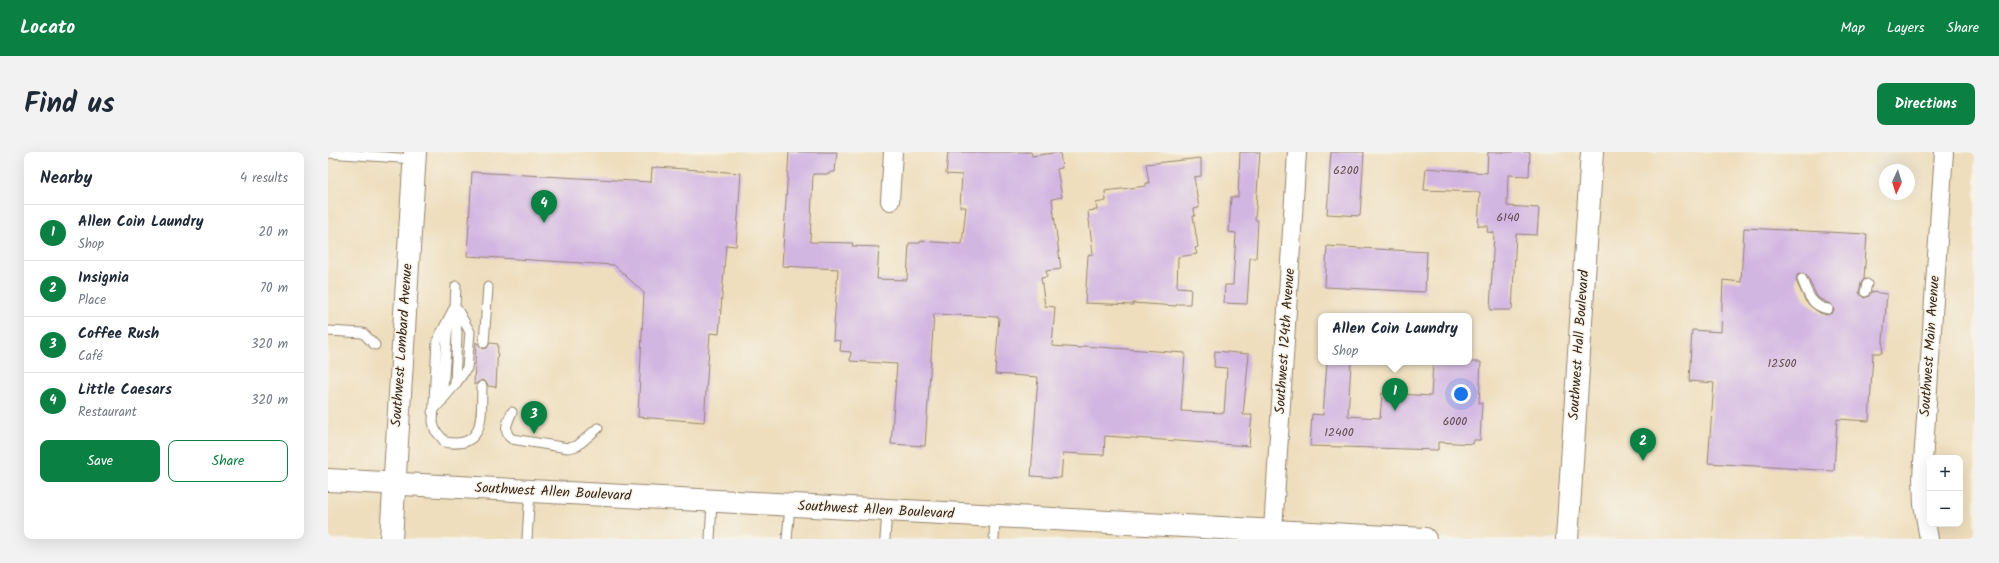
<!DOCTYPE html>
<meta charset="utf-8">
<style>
body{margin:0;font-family:Kalam,sans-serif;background:#f2f2f3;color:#1f2937}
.controls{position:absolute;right:12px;bottom:12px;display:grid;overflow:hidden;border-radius:8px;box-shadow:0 4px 16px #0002}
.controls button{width:36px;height:36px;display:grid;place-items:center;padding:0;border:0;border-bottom:1px solid #e0e1e3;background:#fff;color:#1f2937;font:20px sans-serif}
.compass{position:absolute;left:1551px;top:12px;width:36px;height:36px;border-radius:50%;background:#fff;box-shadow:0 4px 16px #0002;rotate:184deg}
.you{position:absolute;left:1133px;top:242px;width:14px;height:14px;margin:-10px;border:3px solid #fff;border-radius:50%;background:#1a73e8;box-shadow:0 0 0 6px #1a73e833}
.badge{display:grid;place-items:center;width:26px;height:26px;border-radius:50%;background:#0b8043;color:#fff;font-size:13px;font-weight:700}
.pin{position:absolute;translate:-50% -33px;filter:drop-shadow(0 1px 2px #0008)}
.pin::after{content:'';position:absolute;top:21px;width:14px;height:12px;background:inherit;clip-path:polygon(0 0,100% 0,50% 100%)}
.popup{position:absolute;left:990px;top:161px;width:154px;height:52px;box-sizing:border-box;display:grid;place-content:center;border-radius:8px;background:#fff;filter:drop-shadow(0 1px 3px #0005);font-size:13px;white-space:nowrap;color:#747a83}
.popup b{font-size:15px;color:#1f2937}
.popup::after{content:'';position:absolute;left:50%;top:100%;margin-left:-8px;border:8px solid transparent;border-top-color:#fff}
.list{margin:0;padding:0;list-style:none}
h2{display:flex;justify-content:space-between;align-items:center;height:52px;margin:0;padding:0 16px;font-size:17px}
h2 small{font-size:13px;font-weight:400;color:#747a83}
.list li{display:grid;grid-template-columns:26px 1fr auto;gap:12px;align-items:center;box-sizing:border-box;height:56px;padding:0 16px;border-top:1px solid #e0e1e3}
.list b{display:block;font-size:15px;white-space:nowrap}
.list p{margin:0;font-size:13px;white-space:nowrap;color:#747a83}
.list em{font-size:13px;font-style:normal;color:#747a83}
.actions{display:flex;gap:8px;padding:12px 16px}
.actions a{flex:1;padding:9px 0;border:1px solid #0b8043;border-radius:8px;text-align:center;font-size:14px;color:#0b8043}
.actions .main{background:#0b8043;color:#fff}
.map{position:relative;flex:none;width:1647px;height:387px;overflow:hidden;border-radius:8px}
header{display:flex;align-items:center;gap:24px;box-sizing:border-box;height:56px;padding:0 20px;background:#0b8043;color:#fff}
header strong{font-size:19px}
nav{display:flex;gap:22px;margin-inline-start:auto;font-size:14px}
.intro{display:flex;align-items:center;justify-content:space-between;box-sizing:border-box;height:96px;padding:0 24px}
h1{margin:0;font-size:28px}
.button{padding:10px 18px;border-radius:8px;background:#0b8043;color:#fff;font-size:14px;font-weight:700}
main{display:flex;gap:24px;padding:0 24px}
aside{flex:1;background:#fff;border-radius:8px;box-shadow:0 4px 16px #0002}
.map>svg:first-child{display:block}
.building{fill:#d2b6e2;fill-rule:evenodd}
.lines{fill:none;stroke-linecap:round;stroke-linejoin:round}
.lane-casing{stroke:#94846e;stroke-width:11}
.street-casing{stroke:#94846e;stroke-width:20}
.secondary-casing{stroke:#94846e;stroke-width:24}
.lane{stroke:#fff;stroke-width:9}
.street{stroke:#fff;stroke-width:18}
.secondary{stroke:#fff;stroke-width:22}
.labels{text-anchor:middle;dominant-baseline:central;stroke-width:3;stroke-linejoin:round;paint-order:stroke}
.number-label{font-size:12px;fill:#614d4f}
.street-label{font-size:14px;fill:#3b2a1e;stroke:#f7f3e8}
</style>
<header>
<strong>Locato</strong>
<nav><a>Map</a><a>Layers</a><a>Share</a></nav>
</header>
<div class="intro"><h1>Find us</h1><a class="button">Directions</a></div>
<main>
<aside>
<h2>Nearby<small>4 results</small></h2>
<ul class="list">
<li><span class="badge">1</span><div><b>Allen Coin Laundry</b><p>Shop</p></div><em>20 m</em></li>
<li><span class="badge">2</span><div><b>Insignia</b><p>Place</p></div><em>70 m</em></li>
<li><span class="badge">3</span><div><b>Coffee Rush</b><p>Café</p></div><em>320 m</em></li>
<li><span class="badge">4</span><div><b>Little Caesars</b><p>Restaurant</p></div><em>320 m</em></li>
</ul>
<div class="actions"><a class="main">Save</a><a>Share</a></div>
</aside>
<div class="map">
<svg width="1647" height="387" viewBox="0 0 1647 387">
<rect width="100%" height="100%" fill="#f7f3e8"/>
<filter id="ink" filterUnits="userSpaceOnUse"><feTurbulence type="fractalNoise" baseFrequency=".025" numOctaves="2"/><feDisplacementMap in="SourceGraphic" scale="8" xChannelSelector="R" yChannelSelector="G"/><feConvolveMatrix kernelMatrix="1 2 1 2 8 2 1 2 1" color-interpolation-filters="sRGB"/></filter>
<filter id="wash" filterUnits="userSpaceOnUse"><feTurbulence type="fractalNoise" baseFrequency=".012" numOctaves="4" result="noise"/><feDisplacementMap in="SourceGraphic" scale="16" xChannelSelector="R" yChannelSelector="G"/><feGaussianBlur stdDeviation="0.9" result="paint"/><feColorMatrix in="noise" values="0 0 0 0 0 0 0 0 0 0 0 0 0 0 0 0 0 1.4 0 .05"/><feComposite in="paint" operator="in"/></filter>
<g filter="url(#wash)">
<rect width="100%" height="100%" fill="#eedebd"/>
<g id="blocks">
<!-- building -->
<path class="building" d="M461 0H509L507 20H502V22H485L482 90 525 91 524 94 551 95 549 127 579 128 581 91H592L593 89 634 92 638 55H632L634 23 618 22 620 0H703L704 4 732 0 734 16 729 17 734 45 724 47 733 117 718 119 719 125 713 126 717 154 727 155 724 194 754 196 755 194 857 201 853 259 896 261 899 216 886 215 887 199 921 202 915 263H924L921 294 777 284 776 303 735 301 733 326 703 324 710 225 667 222 671 165 606 162 597 294 563 292 569 212 522 209 523 200 512 199 513 189 505 188 510 117 454 114Z
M912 0H932L927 68H930L928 106H922L919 152 896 151 897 133H905L908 81 901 80 903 45H910Z
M1003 0H1036L1032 64 999 62Z
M1160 0H1202L1201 24 1180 23 1179 54 1211 56 1209 83 1188 82 1184 158H1162L1166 81 1159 80 1160 74H1150L1152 40 1096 38 1098 16 1159 21Z
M873 6V24L866 25 871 56 866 57 867 64H865L870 95 867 96 869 102 850 105 849 135 863 136 862 152H849L848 154 805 151V153L757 151 760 103 765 102 760 59 769 58 768 51 778 49 777 39 818 34V31H821L818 12Z
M329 15 413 21 408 94 398 93 391 182 382 181 376 270 310 265 316 141 286 113 139 104 144 20 323 30 324 16Z
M1416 76 1539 82 1536 127 1533 131 1531 141 1536 146 1541 144 1543 140 1559 142 1554 201H1545L1541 269 1509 267 1506 319 1380 311 1386 231 1361 229 1364 178 1393 180 1395 128 1413 130ZM1472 121 1478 123 1490 146 1504 153 1506 158 1504 161 1499 163 1492 161 1478 150 1468 129 1469 123Z
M999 94 1099 100 1097 140 997 135Z
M148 190 155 197 159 196 162 191 170 192 168 235 160 234 159 231 154 228 146 233Z
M999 210H1023L1020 264 1052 266 1054 241 1103 244 1105 210H1153L1151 251H1154L1152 288H1146L1145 292 1110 290V298L982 294 984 262 995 263Z"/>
</g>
</g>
<g filter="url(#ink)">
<use href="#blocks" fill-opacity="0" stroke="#94846e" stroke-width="1"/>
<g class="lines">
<defs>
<path id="lane" d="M0 1 86 7
M1474 127C1479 141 1484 155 1500 157
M1537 140 1539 132
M127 154 109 189 105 270 107 278 117 290C158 298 153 262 154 234
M0 179 35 181 47 193
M156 191 160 135
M127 233 139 216 142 180 129 157
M114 249 120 171
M104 260 127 233 129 181 127 154 128 134
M184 260C180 269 174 280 184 287L240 296 249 294 270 276
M199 387 202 339
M382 387 384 350
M459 387 462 354
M557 387 559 359
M666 387 667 365"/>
<path id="street" d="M562 49 565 0
M945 378 969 0
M1601 387 1595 352 1594 325 1616 0"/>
<path id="secondary" d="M0 328 1097 387
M63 387 87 0
M1239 387 1264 0"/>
</defs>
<!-- lane casing -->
<use href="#lane" class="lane-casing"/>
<!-- street casing -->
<use href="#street" class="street-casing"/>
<!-- secondary casing -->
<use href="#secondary" class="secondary-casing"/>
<!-- lane -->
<use href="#lane" class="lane"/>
<!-- street -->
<use href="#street" class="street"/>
<!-- secondary -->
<use href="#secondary" class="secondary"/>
</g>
</g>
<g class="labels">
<!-- number labels -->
<g class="number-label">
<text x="1018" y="18">6200</text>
<text x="1180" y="65">6140</text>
<text x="1454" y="211">12500</text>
<text x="1127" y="269">6000</text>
<text x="1011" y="280">12400</text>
</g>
<!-- street labels -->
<g class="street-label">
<text transform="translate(957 189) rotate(-86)">Southwest 124th Avenue</text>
<text transform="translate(74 193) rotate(-86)">Southwest Lombard Avenue</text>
<text transform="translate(1251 193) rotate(-86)">Southwest Hall Boulevard</text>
<text transform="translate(1602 194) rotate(-86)">Southwest Main Avenue</text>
<text transform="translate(225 340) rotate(3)">Southwest Allen Boulevard</text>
<text transform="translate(548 358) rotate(3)">Southwest Allen Boulevard</text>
</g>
</g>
</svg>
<div class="controls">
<button>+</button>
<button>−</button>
</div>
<svg class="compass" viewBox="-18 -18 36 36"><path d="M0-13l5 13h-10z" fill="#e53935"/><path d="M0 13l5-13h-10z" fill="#747a83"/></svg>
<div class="you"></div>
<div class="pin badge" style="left:1067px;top:259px">1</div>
<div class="popup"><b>Allen Coin Laundry</b>Shop</div>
<div class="pin badge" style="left:1315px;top:309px">2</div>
<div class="pin badge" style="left:206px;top:282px">3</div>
<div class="pin badge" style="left:216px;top:71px">4</div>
</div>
</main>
